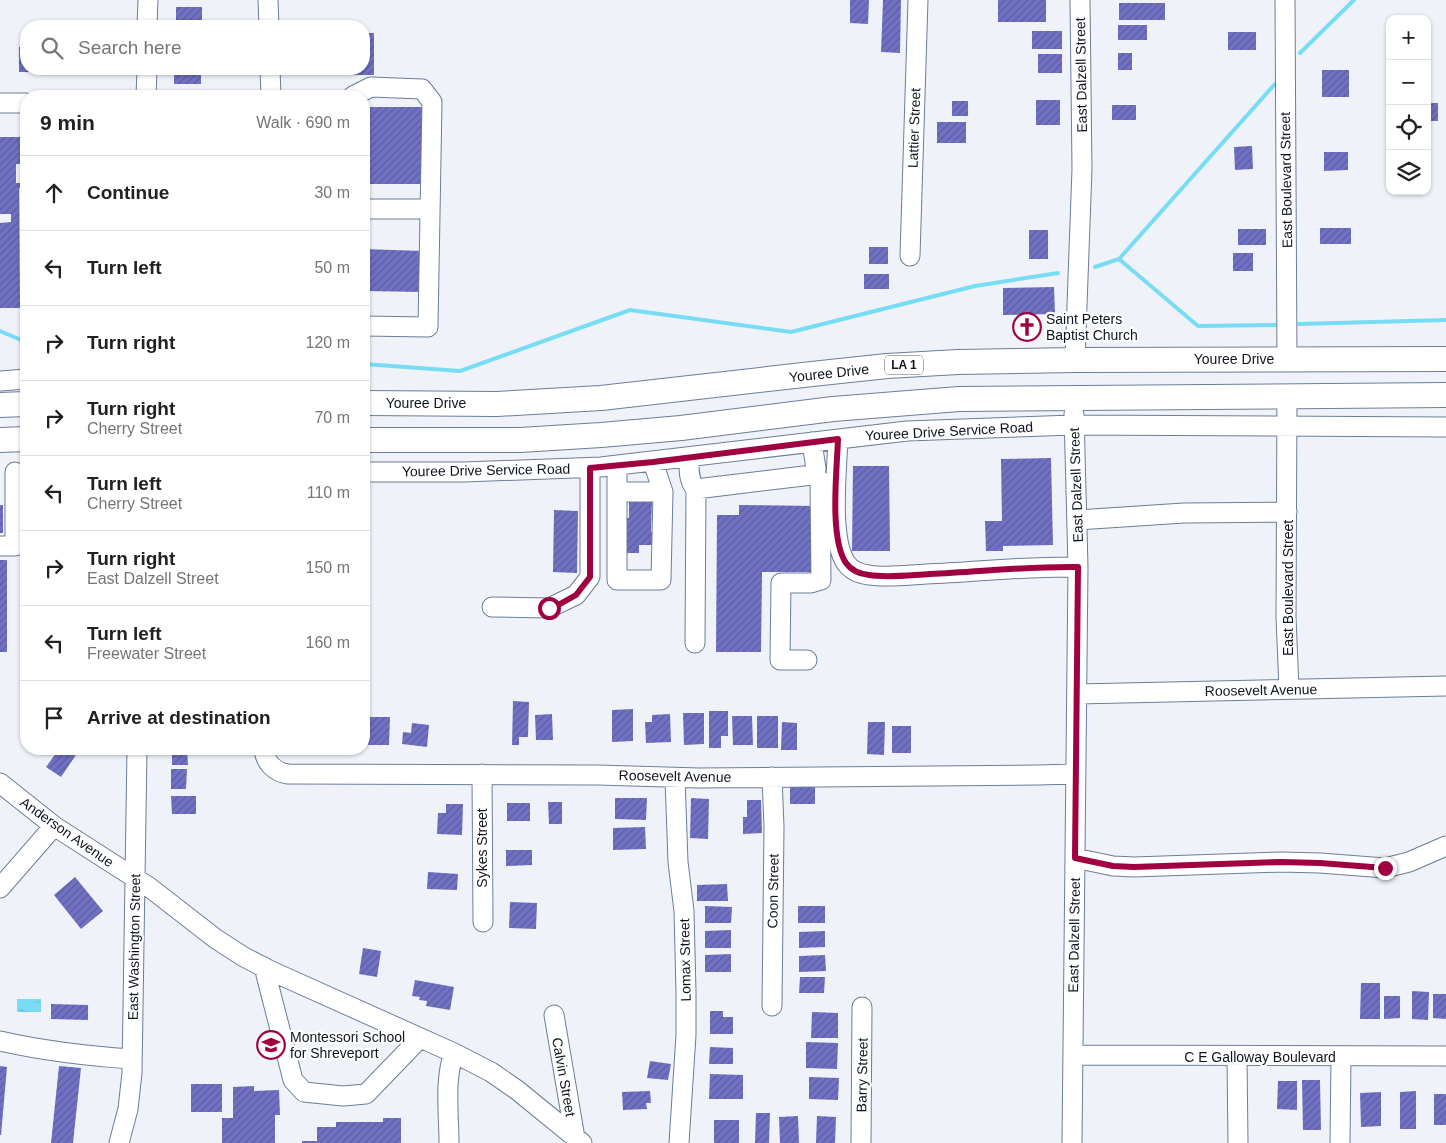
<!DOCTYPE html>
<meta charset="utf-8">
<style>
body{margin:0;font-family:Helvetica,sans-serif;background:#f2f2f2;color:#202124}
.controls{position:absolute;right:15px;top:15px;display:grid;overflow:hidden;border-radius:10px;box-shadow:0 1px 4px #0004}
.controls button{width:45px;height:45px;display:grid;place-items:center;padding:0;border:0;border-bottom:1px solid #e0e0e0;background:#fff;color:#202124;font:25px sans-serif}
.stop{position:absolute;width:15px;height:15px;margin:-11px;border:4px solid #a00241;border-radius:50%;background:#fff}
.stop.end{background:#a00241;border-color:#fff;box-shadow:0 1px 5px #0008}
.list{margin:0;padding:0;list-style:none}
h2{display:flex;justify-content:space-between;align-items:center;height:65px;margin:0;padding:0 20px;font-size:21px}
h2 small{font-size:16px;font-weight:400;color:#757577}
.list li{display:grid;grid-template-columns:32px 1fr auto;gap:15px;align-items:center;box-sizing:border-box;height:75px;padding:0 20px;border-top:1px solid #e0e0e0}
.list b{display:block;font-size:19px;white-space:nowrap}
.list p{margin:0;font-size:16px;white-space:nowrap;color:#757577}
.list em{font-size:16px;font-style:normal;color:#757577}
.icon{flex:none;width:28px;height:28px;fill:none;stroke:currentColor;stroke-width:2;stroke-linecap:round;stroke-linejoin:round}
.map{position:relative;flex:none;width:1446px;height:1143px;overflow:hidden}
.search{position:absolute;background:#fff;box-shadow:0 1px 4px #0004;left:20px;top:20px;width:350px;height:55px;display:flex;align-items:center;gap:12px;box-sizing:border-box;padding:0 18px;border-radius:20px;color:#757577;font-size:19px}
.panel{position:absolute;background:#fff;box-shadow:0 1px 4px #0004;left:20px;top:90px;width:350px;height:665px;border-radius:20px}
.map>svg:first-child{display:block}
.water{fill:url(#water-ripples)}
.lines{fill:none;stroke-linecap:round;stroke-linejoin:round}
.stream{stroke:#78dcf5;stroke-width:4}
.building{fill:url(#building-hatch)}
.minor-casing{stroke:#6c7d98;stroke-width:21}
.major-casing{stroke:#6c7d98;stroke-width:26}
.minor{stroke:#fff;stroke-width:19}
.major{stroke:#fff;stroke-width:24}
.route{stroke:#a00241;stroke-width:6}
.labels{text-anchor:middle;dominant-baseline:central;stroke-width:4.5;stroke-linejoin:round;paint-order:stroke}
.shield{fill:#fff;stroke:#565a62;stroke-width:1}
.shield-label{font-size:12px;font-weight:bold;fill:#0e141e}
.street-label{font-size:14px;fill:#0e141e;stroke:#fff}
.poi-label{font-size:14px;fill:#0e141e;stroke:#fff;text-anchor:start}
</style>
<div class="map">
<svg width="1446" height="1143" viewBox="0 0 1446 1143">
<defs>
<pattern id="water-ripples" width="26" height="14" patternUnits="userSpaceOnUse" patternTransform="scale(1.25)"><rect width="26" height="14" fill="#78dcf5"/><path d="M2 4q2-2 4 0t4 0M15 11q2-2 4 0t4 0" fill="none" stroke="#67bcd2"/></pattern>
<pattern id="building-hatch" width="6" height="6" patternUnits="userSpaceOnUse" patternTransform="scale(1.25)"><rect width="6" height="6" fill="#7171c4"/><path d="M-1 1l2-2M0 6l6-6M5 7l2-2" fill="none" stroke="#5b5c9f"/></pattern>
</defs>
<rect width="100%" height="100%" fill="#eff3f9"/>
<!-- water -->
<path class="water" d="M17 999H41V1012H17Z"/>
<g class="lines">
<!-- stream -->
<path class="stream" d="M1300 53 1354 0
M1119 259 1198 326 1277 325
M1095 267 1119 259 1275 84
M1299 324 1446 320
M0 331 26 342
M364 364 460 371 630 310 791 332 975 286 1058 273"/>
</g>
<!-- building -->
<path class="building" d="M850 0H869L868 24 850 23Z
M883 0H901L900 53 881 52Z
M998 0H1046V22H998Z
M1119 3H1165V20H1119Z
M176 7H202V24H176Z
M1118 25H1147V40H1118Z
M1032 31H1062V49H1032Z
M1228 32H1256V50H1228Z
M364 33H374V75H297V69H364Z
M19 47H26V69H40V72H19Z
M1118 53H1132V70H1118Z
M1038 54H1062V73H1038Z
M52 69H73V74H52Z
M174 69H201V84H174Z
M1322 70H1349V97H1322Z
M1036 100H1060V125H1036Z
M952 101H968V116H952Z
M1427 103H1438V121H1427Z
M1112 105H1136V120H1112Z
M370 107H425V184H370Z
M937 122H966V143H937Z
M0 137H26V164H16V183H26V188H19L20 308H0V223L11 222V214H0Z
M1252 146 1253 169 1235 170 1234 147Z
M1324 152H1348V170L1324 171Z
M1320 228H1351V244H1320Z
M1238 229H1266V245H1238Z
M1029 230H1048V259H1029Z
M869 247H888V264H869Z
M364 249 423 251 422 292 364 291Z
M1233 253H1253V271H1233Z
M864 274H889V289H864Z
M1054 287 1055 314 1003 315V288Z
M1051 458 1053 545 1003 546V551H986L985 521H1002L1001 459Z
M853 466H889L890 551H852Z
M629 501 652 502 651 532H653L652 545H639V553H627V537H620L621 518H629Z
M0 505H3V533H0Z
M739 505 816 506V572H762L761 652H716L717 515H739Z
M554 510 578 511 577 573 553 572Z
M0 560H7V652H0Z
M513 701 529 702 528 737H519V745H512Z
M633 709V741L612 742V710Z
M709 711H728V736H721V748H709Z
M683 713H704V744L684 745Z
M552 714 553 740H536L535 715Z
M670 714 671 742 646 743 645 722H652V715Z
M732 716H752L753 745H733Z
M757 716H778V748H757Z
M369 717H390L389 745H368Z
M782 722 797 723V750H781Z
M868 722H885L884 755 867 754Z
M412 723 429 725 427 747 402 744 403 732 411 733Z
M892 726H911V753H892Z
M59 749H80L61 777 46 767Z
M172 749H187L188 765H172Z
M171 769H187L186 789H171Z
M815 786V804H790V787Z
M171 796H196V814H172Z
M615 798H647L646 820 615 819Z
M691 798 709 799 708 839 690 838Z
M747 800H761L762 833 743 834V817H747Z
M548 802H562V824H549Z
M507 803H530V821H507Z
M446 804H463L462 835 437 834 438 813H446Z
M645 827 646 849 613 850V828Z
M506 850H532V865L506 866Z
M428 872 458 874 457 890 427 889Z
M75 877 103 911 81 929 54 895Z
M727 884 728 901H697V885Z
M510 902 537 903 536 929 509 928Z
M705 906 732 907 731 923H705Z
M798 906H825V923H798Z
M731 930V948H705V931Z
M825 931V947L799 948V932Z
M363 948 381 951 377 977 359 974Z
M731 954V972H705V955Z
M825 955 826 971 799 972V956Z
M800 977H825L824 993H799Z
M415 980 454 987 450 1010 426 1006 427 1001 419 1000 420 997 412 996Z
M1361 983H1380V1019H1360Z
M1412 991 1429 992 1428 1020 1412 1019Z
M1433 994H1446V1019L1433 1018Z
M1384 996H1400V1018L1384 1019Z
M51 1004 88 1005V1020L51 1019Z
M710 1011H723V1017H733V1034H710Z
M812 1012 838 1013V1038H811Z
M806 1042 838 1043 837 1069 806 1068Z
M710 1047 733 1048V1064H709Z
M650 1061 671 1064 668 1080 647 1078Z
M0 1066 7 1067 1 1135H0Z
M59 1066 81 1068 73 1143H51Z
M710 1074 743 1075V1099H709Z
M809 1077 839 1078 838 1100 809 1099Z
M1302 1080H1320L1321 1130H1303Z
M1278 1081H1297V1110L1277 1109Z
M191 1084H222V1112H191Z
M254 1086V1091L279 1090 280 1115H275V1143H222V1118H233V1087Z
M650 1091 651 1103H646L647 1109 623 1110 622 1092Z
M1416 1091V1129H1400V1092Z
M1381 1092V1126L1361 1127 1360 1093Z
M1434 1094H1446V1125H1434Z
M756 1113H770L769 1143H755Z
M798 1116 799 1143H780L779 1117Z
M817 1116 836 1117 835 1143H816Z
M383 1118H401V1143H302V1141H317V1127H336V1122H383Z
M714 1120H739V1143H714Z"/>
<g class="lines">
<defs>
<path id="minor" d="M268 0 269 26
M1285 0 1287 359
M147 26 148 0
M270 69 271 96
M146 96 147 69
M353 96 371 87 422 89 432 102 428 327 364 326
M0 103H26
M364 209H429
M910 256 918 0
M1075 360 1082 169 1080 0
M0 381 26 379
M1287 396 1286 617 1289 689
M838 439C837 469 829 538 846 563 851 570 860 574 869 575 887 578 907 575 926 574 977 572 1027 566 1078 567
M689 457C689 468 688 481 696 489L812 475 814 474 816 469 812 442
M617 465V580H661L663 492 653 462
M364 472H464L601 467 907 431 1074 425 1446 427
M617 492H663
M1077 520 1184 513 1287 512
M0 546H15V472
M492 607 549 608 576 595 590 577V468
M695 643 696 489
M807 660H780L781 583H811L821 580 820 481 814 474
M1077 694 1446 686
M264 749C265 762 274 772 288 774L598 775 699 778 1037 775 1076 774
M482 774 483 922
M675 778 678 862 684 911 686 992V1035L679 1143
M0 783 54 826 149 887 216 939 244 957 269 970 454 1053 491 1072 517 1090 582 1143
M1075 858 1113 866 1134 867 1281 862 1320 863 1385 868 1409 862 1446 846
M0 888 54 826
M264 967 293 1080 304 1092 343 1096 366 1094 420 1038
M772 1006 774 827 772 777
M554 1015 575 1138
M0 1041C44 1051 87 1056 132 1059
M1073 1055 1446 1056
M1237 1057 1238 1143
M119 1143 128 1109 132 1073 137 749
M449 1143C449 1114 444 1080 454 1053
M861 1143 862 1007
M1072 1143 1078 567 1074 414
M1340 1143 1341 1057"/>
<path id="major" d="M364 403 497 404 601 398 812 374 887 366 958 362 1075 360 1446 359
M0 405 26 404
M0 440 26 439
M364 440H520L601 435 681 428 833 409 959 399 1446 395"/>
</defs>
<!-- minor casing -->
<use href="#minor" class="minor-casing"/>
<!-- major casing -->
<use href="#major" class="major-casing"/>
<!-- minor -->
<use href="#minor" class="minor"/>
<!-- major -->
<use href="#major" class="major"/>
</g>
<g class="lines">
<!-- route -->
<path class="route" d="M549 608 560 604 576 595 590 577V468L653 462 838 439C837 469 829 538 846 563 851 570 860 574 869 575 888 578 910 575 930 574 979 572 1028 566 1078 567L1075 858 1113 866 1134 867 1281 862 1320 863 1385 868"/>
</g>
<!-- icons -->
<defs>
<symbol id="church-ring" viewBox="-11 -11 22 22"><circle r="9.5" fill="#fff" stroke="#a00241" stroke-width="1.5"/><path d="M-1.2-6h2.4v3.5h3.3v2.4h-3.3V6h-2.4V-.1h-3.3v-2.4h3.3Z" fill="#a00241"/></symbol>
<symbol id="school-ring" viewBox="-11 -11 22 22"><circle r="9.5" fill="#fff" stroke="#a00241" stroke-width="1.5"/><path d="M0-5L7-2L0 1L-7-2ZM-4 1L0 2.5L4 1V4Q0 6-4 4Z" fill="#a00241"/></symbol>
</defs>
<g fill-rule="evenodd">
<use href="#church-ring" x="1011" y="311" width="32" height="32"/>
<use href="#school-ring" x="255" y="1029" width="32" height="32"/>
</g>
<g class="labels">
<!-- shield labels -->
<rect class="shield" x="885" y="355.5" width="38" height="19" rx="4"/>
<g class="shield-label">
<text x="904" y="365">LA 1</text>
</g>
<!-- street labels -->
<g class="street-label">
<text transform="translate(1081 75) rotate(-91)">East Dalzell Street</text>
<text transform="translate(914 128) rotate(-88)">Lattier Street</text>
<text transform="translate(1286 180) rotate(-91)">East Boulevard Street</text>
<text x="1234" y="359">Youree Drive</text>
<text transform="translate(829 373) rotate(-6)">Youree Drive</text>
<text x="426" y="403">Youree Drive</text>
<text transform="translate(949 431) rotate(-3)">Youree Drive Service Road</text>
<text transform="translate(486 470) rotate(-1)">Youree Drive Service Road</text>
<text transform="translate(1076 485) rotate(-92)">East Dalzell Street</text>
<text transform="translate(1288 588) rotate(-90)">East Boulevard Street</text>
<text transform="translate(1261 690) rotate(-1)">Roosevelt Avenue</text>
<text transform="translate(675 776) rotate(1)">Roosevelt Avenue</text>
<text transform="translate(67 832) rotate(35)">Anderson Avenue</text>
<text transform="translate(482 848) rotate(-90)">Sykes Street</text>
<text transform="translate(773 891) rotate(-89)">Coon Street</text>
<text transform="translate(1074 935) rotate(-89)">East Dalzell Street</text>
<text transform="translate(134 947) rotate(-89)">East Washington Street</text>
<text transform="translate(685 960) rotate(-91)">Lomax Street</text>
<text x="1260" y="1057">C E Galloway Boulevard</text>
<text transform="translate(862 1075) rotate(-89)">Barry Street</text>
<text transform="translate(564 1077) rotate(80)">Calvin Street</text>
</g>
<!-- poi labels -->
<g class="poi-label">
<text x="1046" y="319">Saint Peters<tspan x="1046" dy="16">Baptist Church</tspan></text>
<text x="290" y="1037">Montessori School<tspan x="290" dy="16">for Shreveport</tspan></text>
</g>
</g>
</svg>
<div class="controls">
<button>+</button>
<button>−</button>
<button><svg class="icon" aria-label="locate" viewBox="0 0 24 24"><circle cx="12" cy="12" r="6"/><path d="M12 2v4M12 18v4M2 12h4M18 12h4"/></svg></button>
<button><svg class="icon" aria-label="layers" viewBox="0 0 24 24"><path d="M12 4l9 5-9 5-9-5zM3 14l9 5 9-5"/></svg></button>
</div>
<div class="stop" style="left:549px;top:608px"></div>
<div class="stop end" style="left:1385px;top:868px"></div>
<div class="search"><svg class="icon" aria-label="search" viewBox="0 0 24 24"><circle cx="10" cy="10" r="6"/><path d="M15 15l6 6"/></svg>Search here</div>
<section class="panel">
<h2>9 min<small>Walk · 690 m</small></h2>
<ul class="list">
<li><svg class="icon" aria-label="ahead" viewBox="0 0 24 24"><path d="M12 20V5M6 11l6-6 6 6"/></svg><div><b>Continue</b></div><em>30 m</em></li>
<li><svg class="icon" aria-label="left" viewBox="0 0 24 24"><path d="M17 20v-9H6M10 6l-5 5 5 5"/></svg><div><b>Turn left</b></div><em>50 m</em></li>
<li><svg class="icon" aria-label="right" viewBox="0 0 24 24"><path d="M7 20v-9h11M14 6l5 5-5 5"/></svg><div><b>Turn right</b></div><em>120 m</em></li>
<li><svg class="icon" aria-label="right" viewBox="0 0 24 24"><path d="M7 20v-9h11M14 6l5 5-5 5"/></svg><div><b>Turn right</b><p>Cherry Street</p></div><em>70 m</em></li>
<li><svg class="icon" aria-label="left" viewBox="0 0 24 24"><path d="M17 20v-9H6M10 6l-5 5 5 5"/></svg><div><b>Turn left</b><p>Cherry Street</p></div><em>110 m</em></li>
<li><svg class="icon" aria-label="right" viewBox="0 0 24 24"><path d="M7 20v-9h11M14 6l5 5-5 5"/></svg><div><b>Turn right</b><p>East Dalzell Street</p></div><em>150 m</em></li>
<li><svg class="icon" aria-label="left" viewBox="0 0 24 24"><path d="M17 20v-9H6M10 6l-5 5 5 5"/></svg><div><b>Turn left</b><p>Freewater Street</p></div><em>160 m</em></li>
<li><svg class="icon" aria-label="arrive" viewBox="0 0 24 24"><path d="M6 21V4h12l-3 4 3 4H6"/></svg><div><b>Arrive at destination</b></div></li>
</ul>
</section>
</div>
